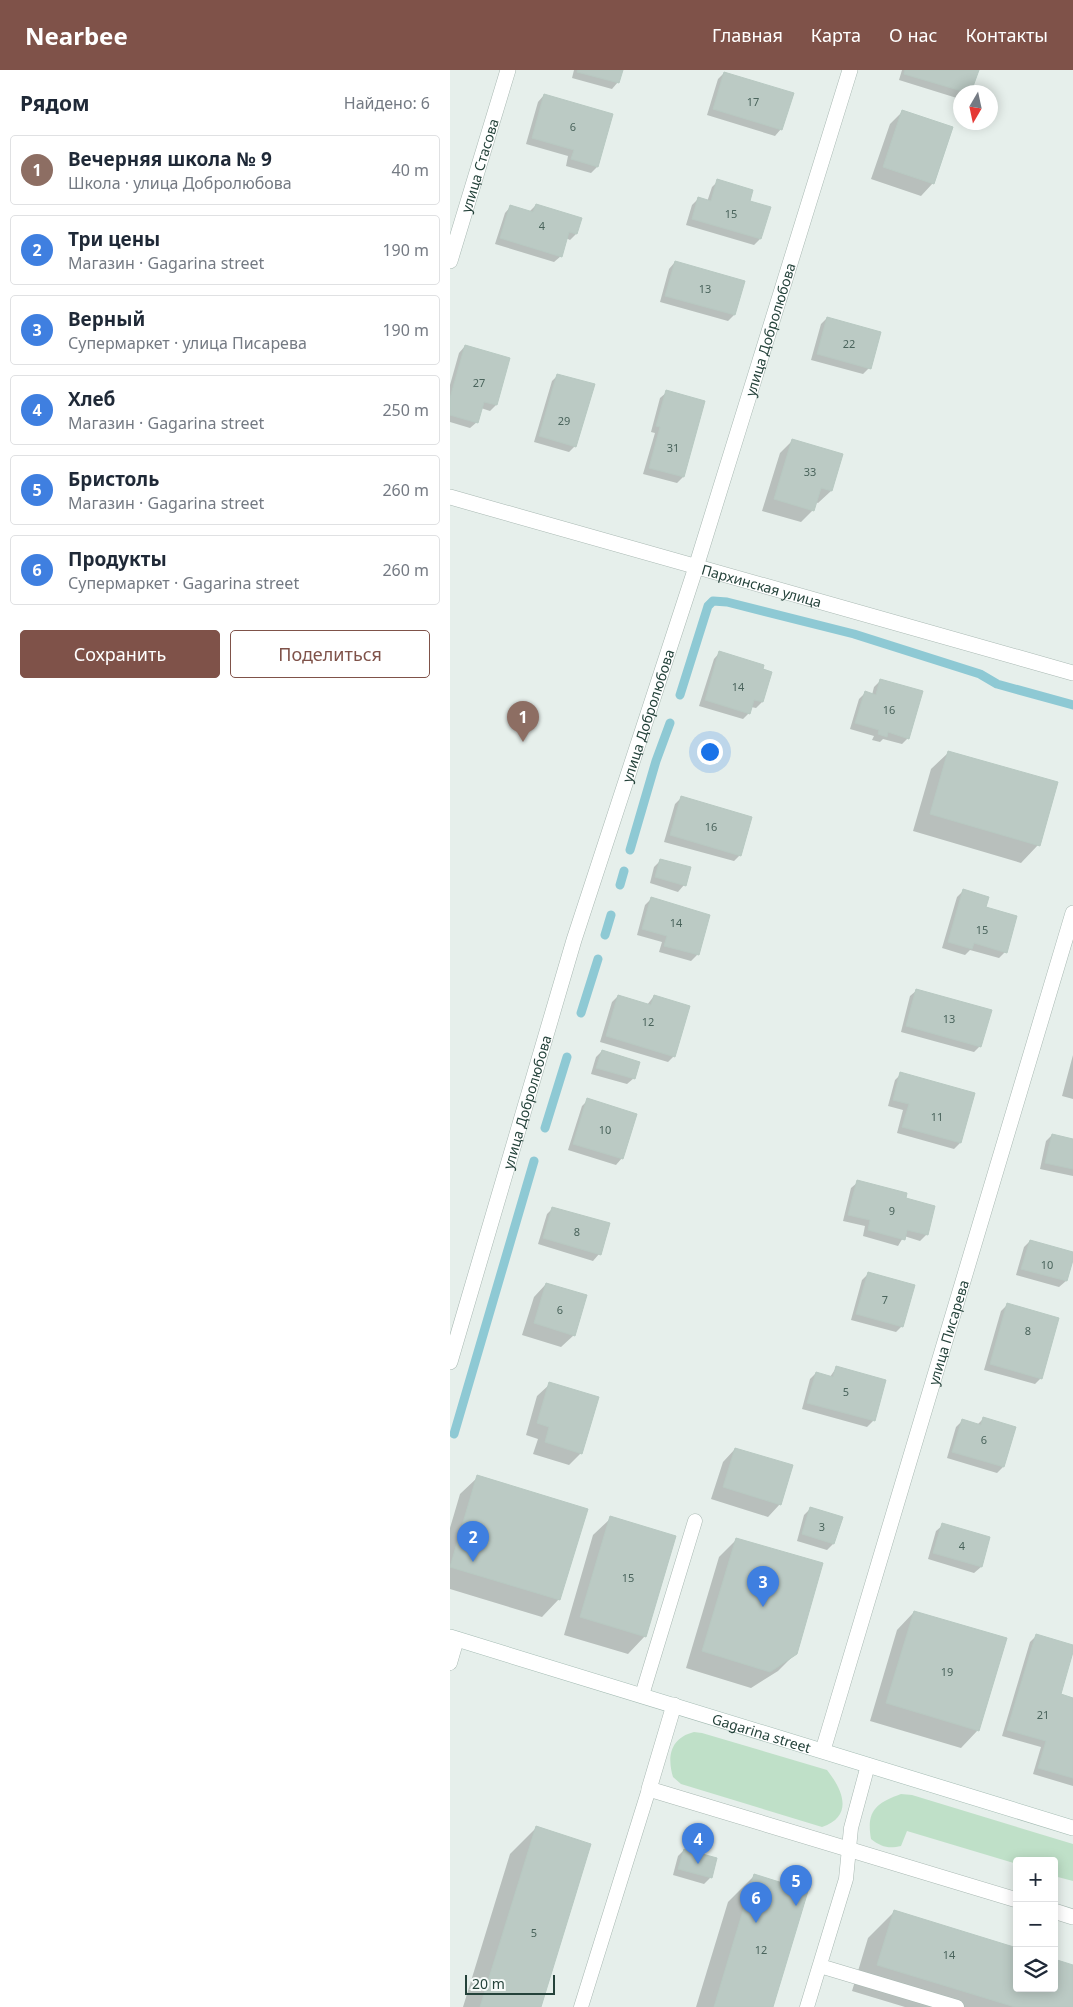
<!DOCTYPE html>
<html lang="ru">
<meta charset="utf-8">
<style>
body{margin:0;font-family:"Noto Sans",sans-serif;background:#f2f2f3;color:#1f2937}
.controls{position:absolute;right:15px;bottom:15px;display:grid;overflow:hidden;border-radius:5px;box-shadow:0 2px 12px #0003}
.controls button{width:45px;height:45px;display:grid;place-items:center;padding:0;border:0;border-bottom:1px solid #e0e1e3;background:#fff;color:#1f2937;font:25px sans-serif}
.compass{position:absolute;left:503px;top:15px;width:45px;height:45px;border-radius:50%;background:#fff;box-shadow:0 2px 12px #0003;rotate:189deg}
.scale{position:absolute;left:15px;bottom:12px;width:90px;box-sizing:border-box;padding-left:5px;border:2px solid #24423a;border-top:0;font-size:14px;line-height:18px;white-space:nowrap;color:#24423a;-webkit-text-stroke:4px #f7fbf9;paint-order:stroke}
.you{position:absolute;left:259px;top:681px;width:18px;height:18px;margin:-12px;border:4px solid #fff;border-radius:50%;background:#1a73e8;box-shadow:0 0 0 8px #1a73e833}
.badge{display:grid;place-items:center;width:32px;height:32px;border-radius:50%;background:#7f5249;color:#fff;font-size:16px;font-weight:700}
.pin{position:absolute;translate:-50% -41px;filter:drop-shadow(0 1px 2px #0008)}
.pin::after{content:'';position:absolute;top:26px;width:18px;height:15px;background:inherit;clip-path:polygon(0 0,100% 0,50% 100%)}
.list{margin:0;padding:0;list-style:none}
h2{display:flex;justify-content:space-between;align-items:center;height:65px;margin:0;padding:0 20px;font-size:21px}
h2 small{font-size:16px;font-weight:400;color:#747a83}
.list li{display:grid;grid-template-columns:32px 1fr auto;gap:15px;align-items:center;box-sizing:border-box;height:70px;margin:0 10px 10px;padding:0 10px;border:1px solid #e0e1e3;border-radius:5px}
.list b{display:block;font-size:19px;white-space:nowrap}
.list p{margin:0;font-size:16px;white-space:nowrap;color:#747a83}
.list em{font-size:16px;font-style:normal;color:#747a83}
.actions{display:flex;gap:10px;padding:15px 20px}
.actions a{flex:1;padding:11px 0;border:1px solid #7f5249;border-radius:5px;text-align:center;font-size:18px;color:#7f5249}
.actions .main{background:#7f5249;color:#fff}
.icon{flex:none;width:28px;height:28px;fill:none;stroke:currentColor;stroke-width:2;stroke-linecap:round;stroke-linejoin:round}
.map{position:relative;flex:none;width:623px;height:1937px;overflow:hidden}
header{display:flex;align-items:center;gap:30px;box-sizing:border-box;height:70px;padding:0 25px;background:#7f5249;color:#fff}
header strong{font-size:24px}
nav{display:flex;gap:28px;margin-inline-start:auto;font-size:18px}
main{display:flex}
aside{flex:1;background:#fff}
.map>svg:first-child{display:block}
.grass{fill:#bfe0c8}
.shadow{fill:#0003}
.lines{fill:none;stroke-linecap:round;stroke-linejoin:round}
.stream{stroke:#8ec9d4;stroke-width:9}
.building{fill:#bbcac4;stroke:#b8c9c2}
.lane-casing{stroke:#a8b8b2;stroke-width:15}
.street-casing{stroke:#a8b8b2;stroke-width:16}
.secondary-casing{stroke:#a4bbb3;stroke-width:16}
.lane{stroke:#fff;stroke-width:14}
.street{stroke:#fff;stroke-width:15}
.secondary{stroke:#fff;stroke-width:15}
.labels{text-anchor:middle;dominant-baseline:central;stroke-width:4;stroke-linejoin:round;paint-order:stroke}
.number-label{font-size:11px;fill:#4a645c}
.street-label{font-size:14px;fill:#24423a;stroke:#f7fbf9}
</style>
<header>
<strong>Nearbee</strong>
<nav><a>Главная</a><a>Карта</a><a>О нас</a><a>Контакты</a></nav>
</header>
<main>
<aside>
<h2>Рядом<small>Найдено: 6</small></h2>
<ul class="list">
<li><span class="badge" style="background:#8d6e63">1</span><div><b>Вечерняя школа № 9</b><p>Школа · улица Добролюбова</p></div><em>40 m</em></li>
<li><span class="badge" style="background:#3f7fe0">2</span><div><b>Три цены</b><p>Магазин · Gagarina street</p></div><em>190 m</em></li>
<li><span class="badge" style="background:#3f7fe0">3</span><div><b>Верный</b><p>Супермаркет · улица Писарева</p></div><em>190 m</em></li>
<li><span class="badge" style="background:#3f7fe0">4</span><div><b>Хлеб</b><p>Магазин · Gagarina street</p></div><em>250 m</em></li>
<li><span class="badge" style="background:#3f7fe0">5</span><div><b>Бристоль</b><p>Магазин · Gagarina street</p></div><em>260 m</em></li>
<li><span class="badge" style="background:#3f7fe0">6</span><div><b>Продукты</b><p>Супермаркет · Gagarina street</p></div><em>260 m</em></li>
</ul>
<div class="actions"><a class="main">Сохранить</a><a>Поделиться</a></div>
</aside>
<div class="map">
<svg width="623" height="1937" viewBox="0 0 623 1937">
<rect width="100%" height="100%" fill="#e6efeb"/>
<!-- grass -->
<path class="grass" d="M244 1662 252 1663 377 1700C393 1720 404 1746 372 1757L231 1714 223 1707C217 1687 220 1668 244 1662Z
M451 1724 462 1725 623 1774V1811L604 1806V1791H567V1794L457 1761 451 1776C439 1779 431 1777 421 1769 416 1741 426 1733 451 1724Z"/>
<!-- shadow -->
<path class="shadow" d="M124 0H172L168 12 162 19 122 8Z
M452 0H527L520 22H510V29L449 10Z
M274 3 331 59 325 66 257 45 268 9Z
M94 25 147 97 141 103 116 96 118 86 76 74 88 32Z
M452 42 483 113 471 126 421 109 440 54Z
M268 111 298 132 310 169 304 175 236 155 242 135 248 129 257 132 262 117Z
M86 135 126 164 120 170 116 168 111 186 104 192 45 174 55 143 61 136 79 142Z
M225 192 293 212 284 245 278 251 210 232 219 199Z
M377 248 419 298 413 304 361 290 371 254Z
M15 276 46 335 40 341 31 338 27 352 20 358 0 352V315L9 283Z
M108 305 125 376 119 382 84 372 102 311Z
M217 322 253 332 233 407 227 413 193 404 205 363 201 362 210 328Z
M342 371 381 421 368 433 365 432 363 440 351 452 312 441 330 383Z
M270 582 320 602 312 632 306 638 301 637 299 643 293 649 249 636 264 589Z
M431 610 458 668 452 674 433 669 430 672 422 670 424 666 400 659 409 629 415 623 422 625 424 617Z
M499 682 588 775 571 793 463 761 481 699Z
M231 728 290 785 284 791 214 772 225 734Z
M210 791 234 815 228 822 200 813 204 797Z
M514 820 534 838 555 882 549 888 520 880 515 885 492 878 507 827Z
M201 829 259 846 247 885 241 891 209 882 212 872 187 865 195 835Z
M467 920 530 976 524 982 451 962 460 926Z
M168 926 197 935 204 926 224 986 218 992 150 972 162 932Z
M152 981 184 1008 177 1014 141 1004 146 987Z
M623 985V1029L612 1026Z
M451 1004 510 1073 504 1079 447 1063 453 1040 438 1036 445 1010Z
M138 1030 172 1088 166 1095 118 1080 132 1036Z
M602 1065 623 1070V1106L590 1099 596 1071Z
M408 1112 455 1129 477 1164 470 1171 454 1166 448 1176 413 1166 415 1156 393 1151 401 1118Z
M103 1138 149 1184 143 1191 88 1174 97 1144Z
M580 1171 623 1184 616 1211 609 1217 566 1205 574 1177Z
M418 1204 452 1256 446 1262 401 1250 412 1210Z
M96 1214 124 1265 111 1277 72 1265 84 1227Z
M557 1235 591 1308 585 1314 534 1300 551 1241Z
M386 1298 434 1311 423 1351 417 1357 352 1339 360 1309 366 1303 380 1307Z
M100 1314 131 1383 119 1395 83 1384 88 1369 76 1365 87 1326Z
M534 1348 553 1397 547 1403 497 1388 506 1357 512 1351 527 1355Z
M285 1379 330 1434 318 1447 261 1429 273 1392Z
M28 1407 109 1529 92 1547 0 1519V1458L10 1424Z
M360 1439 383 1474 377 1480 347 1471 354 1445Z
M161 1448 195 1566 178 1584 114 1565 143 1465Z
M493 1455 539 1468 531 1497 524 1503 478 1489 486 1461Z
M286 1470 346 1583 328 1601 301 1618 236 1598 269 1487Z
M464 1542 528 1660 511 1678 420 1651 447 1560Z
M586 1566 623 1576 609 1625 623 1629V1716L583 1704 591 1677 552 1666 580 1572Z
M86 1758 89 1937H13L60 1784Z
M234 1780 266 1789 260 1808 254 1814 223 1805 228 1786Z
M304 1806 322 1937H246L278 1832Z
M444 1842 567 1918H604L623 1896V1937H455L402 1921 418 1868Z"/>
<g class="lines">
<!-- stream -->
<path class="stream" d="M230 625 258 536 263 531 277 532 404 564 530 604 547 614 623 635
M180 780 206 691 220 653
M170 815 174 801
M155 865 161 845
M131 943 148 889
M95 1058 117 987
M4 1364 84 1091"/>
</g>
<!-- building -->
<path class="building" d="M128 0H173L169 13 127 2Z
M455 0H529L521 22H515L454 4Z
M274 2 344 23 332 60 263 39Z
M94 24 163 44 148 97 121 89 124 80 82 68Z
M452 40 503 57 484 114 433 97Z
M267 109 303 120 300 131 321 137 311 169 242 149 248 127 261 131Z
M86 134 132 148 127 164 119 162 112 187 50 168 60 135 83 142Z
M225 191 295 211 285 245 215 226Z
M377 247 431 262 421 299 367 284Z
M15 275 60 288 47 335 34 332 28 353 0 345V328Z
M107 304 145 314 126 377 89 366Z
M216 320 255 331 234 407 199 398 210 357 206 356Z
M342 369 393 384 382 421 371 418 364 441 324 429Z
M269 581 314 595 313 599 322 602 313 632 304 630 300 644 255 630Z
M430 609 473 621 459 669 438 662 437 667 428 664 429 660 405 653 415 621 426 625Z
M498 681 608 712 590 776 480 744Z
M231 726 302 747 291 786 220 765Z
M210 789 241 797 236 816 205 807Z
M513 819 539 827 536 837 567 846 557 883 524 873 522 879 498 872Z
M201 827 260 845 249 885 214 876 217 866 192 859Z
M466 919 542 940 531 977 456 956Z
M168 925 201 935 204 925 240 936 225 987 156 966Z
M152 980 190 992 185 1009 146 998Z
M450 1002 525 1023 511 1073 452 1057 459 1034 443 1030Z
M137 1028 187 1044 173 1089 123 1074Z
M602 1064 623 1069V1099L595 1093Z
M407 1110 457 1123 456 1128 485 1136 478 1165 457 1160 455 1170 418 1160 420 1150 398 1145Z
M102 1137 160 1153 151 1185 93 1168Z
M580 1170 623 1182V1190L617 1211 571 1199Z
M418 1202 465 1215 453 1257 406 1244Z
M96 1213 137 1225 125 1266 84 1253Z
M557 1233 609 1248 592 1309 540 1294Z
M386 1296 436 1310 425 1351 357 1333 366 1302 383 1307Z
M99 1312 149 1327 132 1384 95 1372 99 1357 87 1353Z
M533 1347 566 1357 554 1397 502 1382 512 1349 531 1355Z
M285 1378 343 1395 331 1435 273 1417Z
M27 1405 138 1439 110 1530 0 1497Z
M360 1437 393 1447 384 1474 352 1464Z
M160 1446 226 1466 196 1567 130 1547Z
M492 1453 540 1467 532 1497 483 1483Z
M286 1468 373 1493 347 1584 320 1602 252 1581Z
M464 1541 557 1568 529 1661 436 1633Z
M586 1564 623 1575V1582L611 1624 623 1628V1708L588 1698 596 1671 557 1660Z
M86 1756 141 1774 123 1833 91 1937H30Z
M234 1779 267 1788 262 1808 228 1799Z
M304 1804 358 1821 323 1937H264Z
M444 1840 567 1878V1918H604V1889L623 1895V1937H565L427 1895Z"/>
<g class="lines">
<defs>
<path id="lane" d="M0 1593 7 1569
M192 1625 245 1451
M370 1896 507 1937
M131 1937 199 1719
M357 1937 396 1809 401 1758 418 1695"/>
<g id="street">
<path id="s1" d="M0 191 58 0"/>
<path id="s2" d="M0 427 623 603"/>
<path id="s3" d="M0 1292 124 870 246 497 400 0"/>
<path d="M224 1635 199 1719 567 1830"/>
<path id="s4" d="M373 1680 623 843"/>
<path d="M604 1841 623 1847"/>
</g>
<g id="secondary">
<path id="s5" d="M0 1567 623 1758"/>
</g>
</defs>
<!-- lane casing -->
<use href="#lane" class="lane-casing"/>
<!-- street casing -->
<use href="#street" class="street-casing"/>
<!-- secondary casing -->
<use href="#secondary" class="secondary-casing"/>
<!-- lane -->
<use href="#lane" class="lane"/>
<!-- street -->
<use href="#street" class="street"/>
<!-- secondary -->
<use href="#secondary" class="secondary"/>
</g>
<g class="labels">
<!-- number labels -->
<g class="number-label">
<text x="303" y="31">17</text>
<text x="123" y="56">6</text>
<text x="281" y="143">15</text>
<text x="92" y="155">4</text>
<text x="255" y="218">13</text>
<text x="399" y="273">22</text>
<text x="29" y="312">27</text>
<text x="114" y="350">29</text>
<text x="223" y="377">31</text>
<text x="360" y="401">33</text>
<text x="288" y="616">14</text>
<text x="439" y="639">16</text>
<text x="261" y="756">16</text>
<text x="226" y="852">14</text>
<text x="532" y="859">15</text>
<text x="499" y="948">13</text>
<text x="198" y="951">12</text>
<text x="487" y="1046">11</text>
<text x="155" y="1059">10</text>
<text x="442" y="1140">9</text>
<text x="127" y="1161">8</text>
<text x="597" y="1194">10</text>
<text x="435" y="1229">7</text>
<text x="110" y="1239">6</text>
<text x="578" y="1260">8</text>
<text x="396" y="1321">5</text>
<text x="534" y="1369">6</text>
<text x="372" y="1456">3</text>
<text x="512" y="1475">4</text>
<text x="178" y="1507">15</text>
<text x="497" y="1601">19</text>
<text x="593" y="1644">21</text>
<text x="84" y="1862">5</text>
<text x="311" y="1879">12</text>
<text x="499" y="1884">14</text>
</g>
<!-- street labels -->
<g class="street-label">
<text stroke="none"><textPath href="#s1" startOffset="100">улица Стасова</textPath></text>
<text stroke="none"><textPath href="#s3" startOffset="1081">улица Добролюбова</textPath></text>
<text stroke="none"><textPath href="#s2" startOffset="324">Пархинская улица</textPath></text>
<text stroke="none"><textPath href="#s3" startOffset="676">улица Добролюбова</textPath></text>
<text stroke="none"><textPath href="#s3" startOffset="271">улица Добролюбова</textPath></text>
<text stroke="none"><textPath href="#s4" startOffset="436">улица Писарева</textPath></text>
<text stroke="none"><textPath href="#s5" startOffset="326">Gagarina street</textPath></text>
</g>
</g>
</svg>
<div class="controls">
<button>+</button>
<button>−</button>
<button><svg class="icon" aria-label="layers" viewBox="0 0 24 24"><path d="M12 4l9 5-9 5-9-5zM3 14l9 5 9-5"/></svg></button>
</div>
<svg class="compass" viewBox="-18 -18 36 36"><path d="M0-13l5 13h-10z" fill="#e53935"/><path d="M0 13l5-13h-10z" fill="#747a83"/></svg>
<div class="scale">20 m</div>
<div class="you"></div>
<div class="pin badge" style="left:73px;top:672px;background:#8d6e63">1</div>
<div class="pin badge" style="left:23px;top:1492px;background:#3f7fe0">2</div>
<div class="pin badge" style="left:313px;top:1537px;background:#3f7fe0">3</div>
<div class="pin badge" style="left:248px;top:1794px;background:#3f7fe0">4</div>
<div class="pin badge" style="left:346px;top:1836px;background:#3f7fe0">5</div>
<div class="pin badge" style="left:306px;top:1853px;background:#3f7fe0">6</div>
</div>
</main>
